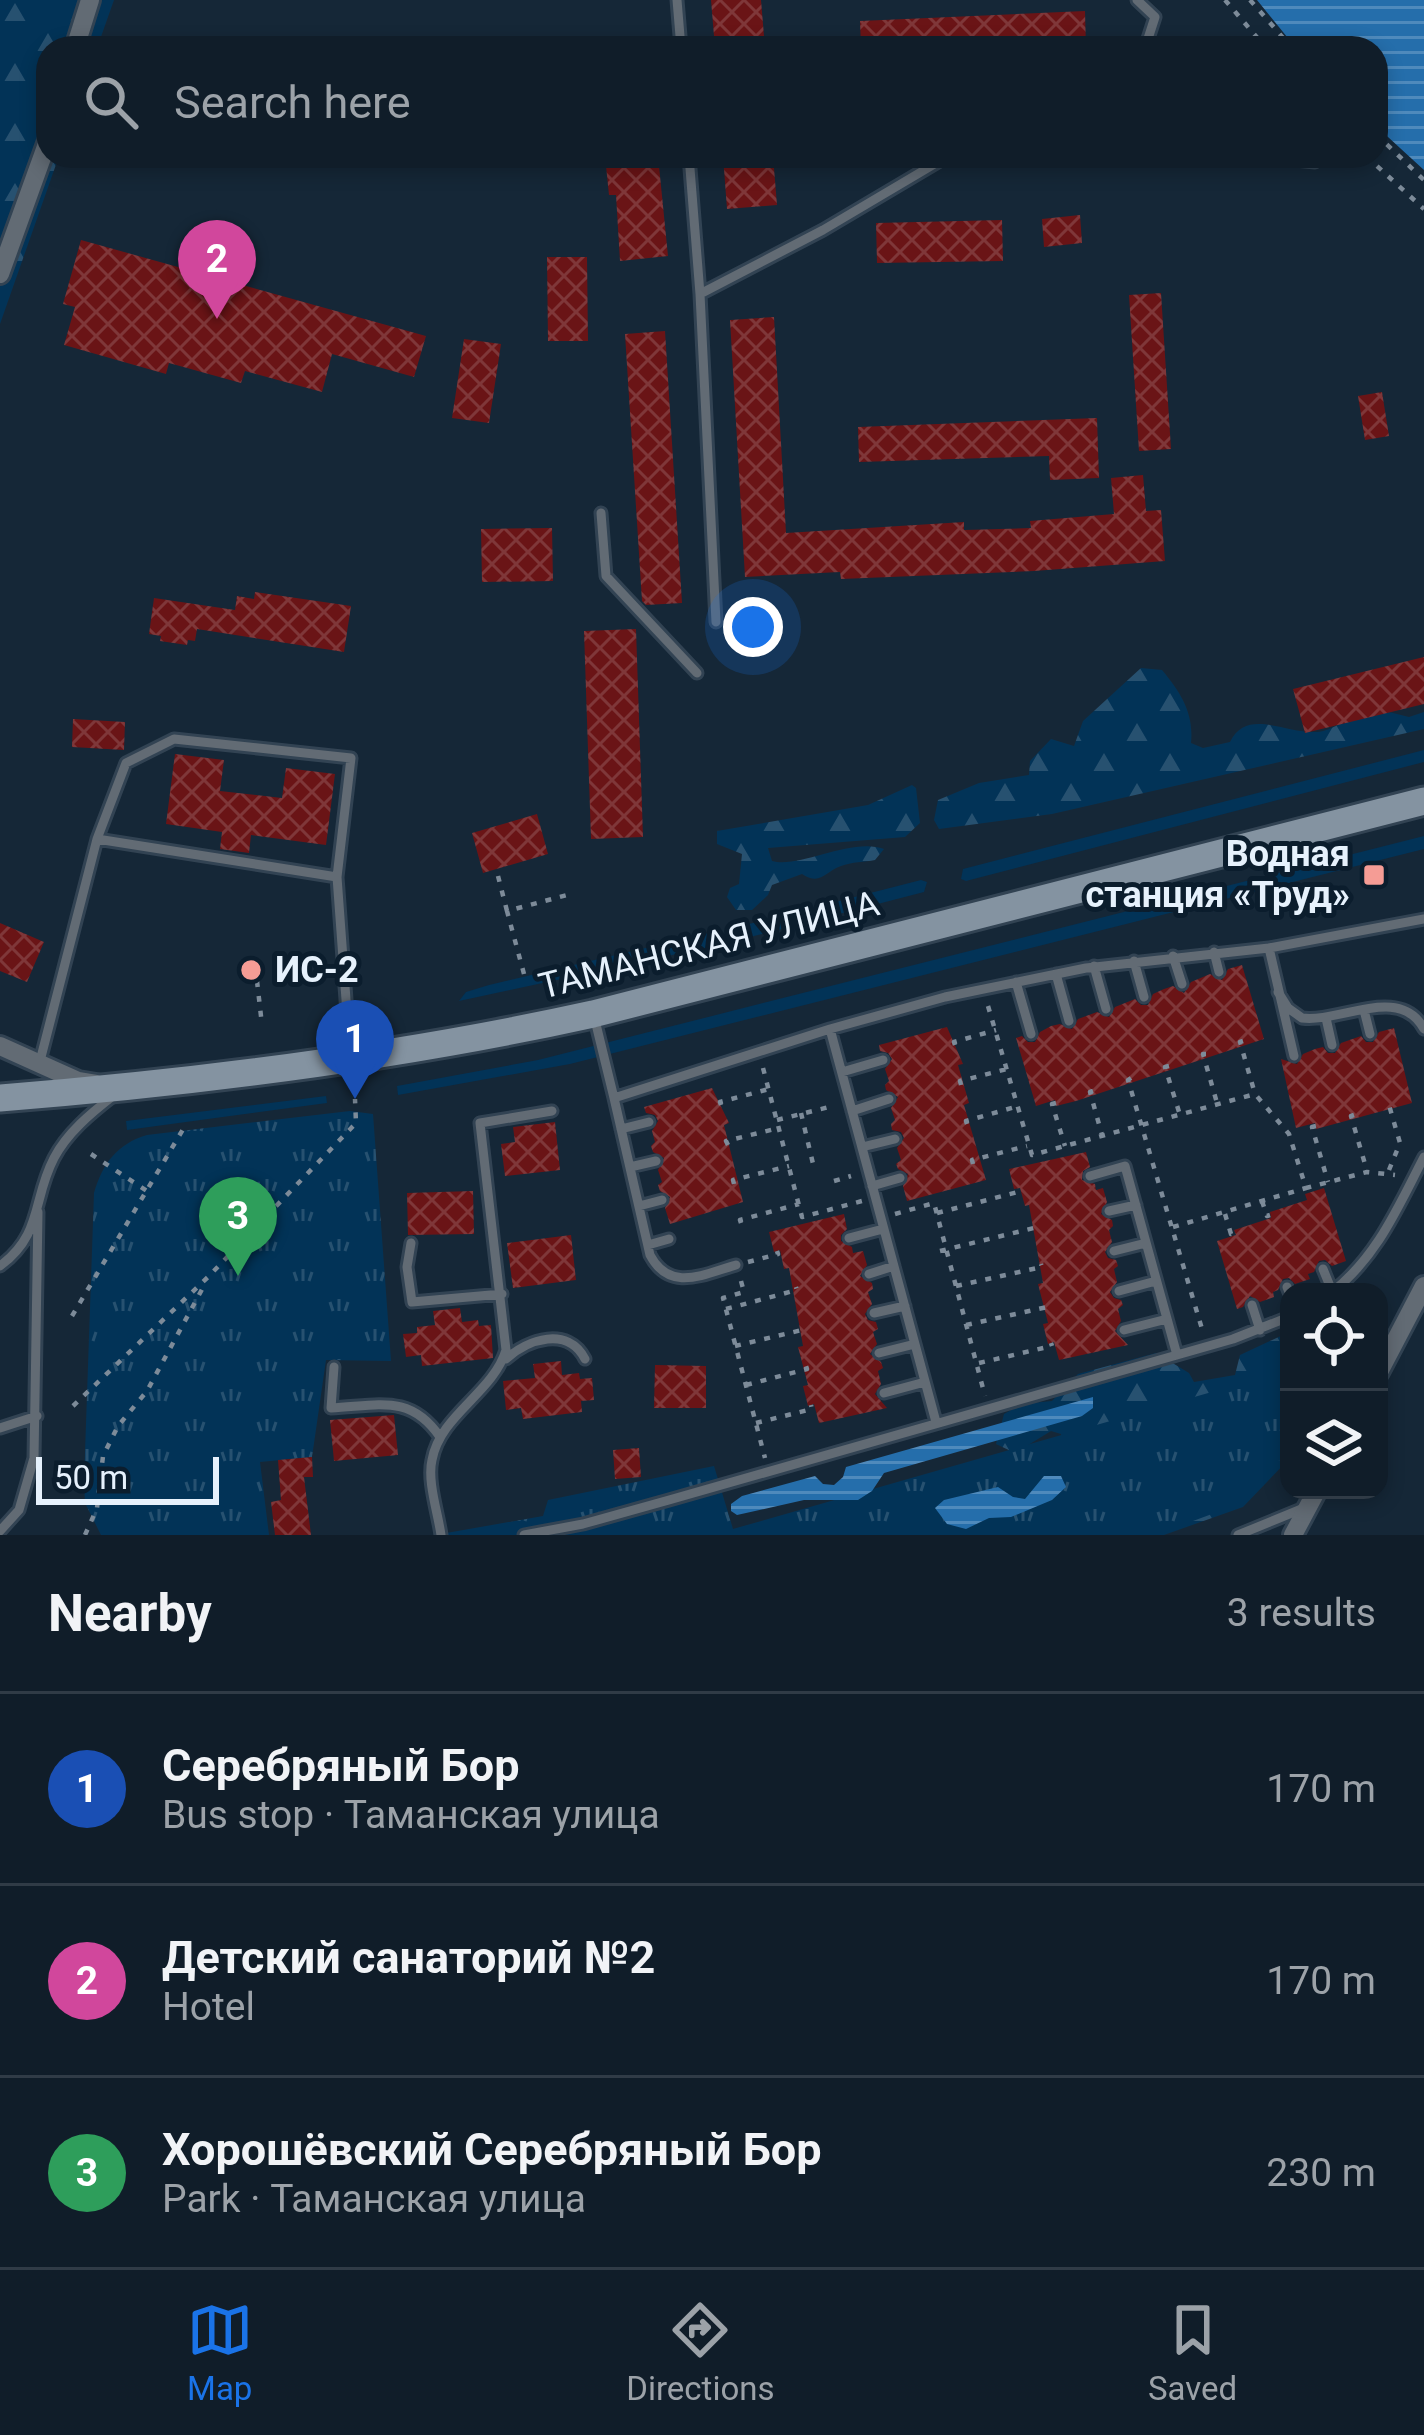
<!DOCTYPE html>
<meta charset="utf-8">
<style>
body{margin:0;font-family:Roboto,sans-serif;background:#192631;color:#f1f3f6}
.controls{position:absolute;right:36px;bottom:36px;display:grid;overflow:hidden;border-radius:24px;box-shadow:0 6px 18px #0003}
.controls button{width:108px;height:108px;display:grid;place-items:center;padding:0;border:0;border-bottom:3px solid #303b46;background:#101d29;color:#f1f3f6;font:60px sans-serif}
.scale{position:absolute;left:36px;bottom:30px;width:183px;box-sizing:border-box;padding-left:12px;border:6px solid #e6f1fc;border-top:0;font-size:33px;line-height:42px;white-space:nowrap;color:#e6f1fc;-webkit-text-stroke:9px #0b1d2d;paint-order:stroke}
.you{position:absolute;left:753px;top:627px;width:42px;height:42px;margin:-30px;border:9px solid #fff;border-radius:50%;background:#1a73e8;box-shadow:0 0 0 18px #1a73e833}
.badge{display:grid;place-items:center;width:78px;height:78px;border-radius:50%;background:#1a73e8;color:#fff;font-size:39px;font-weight:700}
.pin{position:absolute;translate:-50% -99px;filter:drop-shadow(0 3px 6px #0008)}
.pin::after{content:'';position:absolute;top:63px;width:42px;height:36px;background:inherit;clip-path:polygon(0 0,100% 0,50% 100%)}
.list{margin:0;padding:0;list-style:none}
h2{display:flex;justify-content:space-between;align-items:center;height:156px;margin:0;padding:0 48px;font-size:51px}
h2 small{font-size:39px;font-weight:400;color:#9ca2a8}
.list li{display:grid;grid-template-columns:78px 1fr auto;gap:36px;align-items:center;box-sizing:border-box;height:192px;padding:0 48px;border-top:3px solid #303b46}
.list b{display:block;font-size:45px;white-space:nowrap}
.list p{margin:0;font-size:39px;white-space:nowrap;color:#9ca2a8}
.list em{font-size:39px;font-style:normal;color:#9ca2a8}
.icon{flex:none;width:66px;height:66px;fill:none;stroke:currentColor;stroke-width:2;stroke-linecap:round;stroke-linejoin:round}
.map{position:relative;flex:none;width:1424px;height:1535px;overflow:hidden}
.search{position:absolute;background:#101d29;box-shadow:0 6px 18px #0003;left:36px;right:36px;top:36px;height:132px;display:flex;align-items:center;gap:30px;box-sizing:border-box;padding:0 42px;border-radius:36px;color:#9ca2a8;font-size:45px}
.sheet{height:732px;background:#101d29}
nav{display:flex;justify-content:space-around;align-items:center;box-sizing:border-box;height:168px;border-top:3px solid #303b46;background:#101d29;font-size:33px;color:#9ca2a8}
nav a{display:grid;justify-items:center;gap:6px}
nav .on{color:#1a73e8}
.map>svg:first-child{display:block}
.green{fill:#023357}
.forest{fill:url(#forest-firs)}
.park{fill:url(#park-tufts)}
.water{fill:url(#water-rules)}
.building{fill:url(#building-cross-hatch)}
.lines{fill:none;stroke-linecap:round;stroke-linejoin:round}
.lane-casing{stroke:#324353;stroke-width:15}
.street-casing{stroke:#324353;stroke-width:24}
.secondary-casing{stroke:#324353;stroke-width:33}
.path{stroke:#7d8b99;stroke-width:4.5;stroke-dasharray:6 9;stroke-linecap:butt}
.lane{stroke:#626b74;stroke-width:9}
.street{stroke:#626b74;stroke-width:18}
.secondary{stroke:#8493a1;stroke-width:27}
.poi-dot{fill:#f59c95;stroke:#0b1d2d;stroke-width:4.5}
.labels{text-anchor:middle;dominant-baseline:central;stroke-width:10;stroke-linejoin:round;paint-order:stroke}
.poi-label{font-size:36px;font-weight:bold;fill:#e6f1fc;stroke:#0b1d2d;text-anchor:end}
.street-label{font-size:36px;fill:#e6f1fc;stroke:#0b1d2d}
</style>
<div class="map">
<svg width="1424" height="1535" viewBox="0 0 1424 1535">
<defs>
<pattern id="forest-firs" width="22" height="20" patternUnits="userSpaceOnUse" patternTransform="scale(3)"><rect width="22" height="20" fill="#023357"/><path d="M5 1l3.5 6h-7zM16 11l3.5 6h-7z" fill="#275170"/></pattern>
<pattern id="park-tufts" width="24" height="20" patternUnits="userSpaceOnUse" patternTransform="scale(3)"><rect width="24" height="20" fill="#023357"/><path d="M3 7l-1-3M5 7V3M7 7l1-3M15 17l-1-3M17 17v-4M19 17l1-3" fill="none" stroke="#275170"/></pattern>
<pattern id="water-rules" width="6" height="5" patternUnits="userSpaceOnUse" patternTransform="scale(3)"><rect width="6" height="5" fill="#256eab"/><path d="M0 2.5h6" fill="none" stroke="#4f8abc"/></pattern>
<pattern id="building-cross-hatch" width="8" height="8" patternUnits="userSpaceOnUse" patternTransform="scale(3)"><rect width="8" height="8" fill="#6a1416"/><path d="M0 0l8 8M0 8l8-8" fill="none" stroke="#7f3739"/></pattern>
</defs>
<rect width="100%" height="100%" fill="#152737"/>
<!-- green -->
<path class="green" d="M1424 750V762L966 881 961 879 963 869Z
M1424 836V849L570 1064 398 1095 397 1086 538 1060Z
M921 880 927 882 924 892 750 937 745 932 749 924Z
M713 932 719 937 714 946 459 1001 466 992 489 985Z
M326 1096 327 1103 127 1130 126 1121Z"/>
<!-- forest -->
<path class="forest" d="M0 0H114L97 48H48V156H59L0 324Z
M1141 668 1162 670C1181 693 1194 713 1191 743L1203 748 1230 742C1247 707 1285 734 1317 732 1333 731 1354 715 1369 707L1409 717 1424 712V729L1052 814 939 829 934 820 938 800 979 783 1029 775 1030 761 1051 739 1074 746 1083 721Z
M912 785 916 788 920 823 905 837 768 848 772 861C799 869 851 837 884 849L875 860C865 862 851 862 841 866 824 872 821 886 802 874L772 885 768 895 752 910H736L727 897 730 888 739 884 742 854 717 844V831L868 805Z
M1283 1335 1289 1355V1459L1243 1507 1164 1535H1133L1062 1444 1061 1434 1051 1431 1015 1453 996 1444 1004 1414 1022 1404 1052 1401 1078 1374 1156 1353 1189 1373 1194 1382 1235 1375 1240 1355Z"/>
<!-- park -->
<path class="park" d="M350 1111 373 1114 391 1361 326 1360 312 1457 260 1462 269 1535H101L85 1503 84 1482 94 1193C103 1163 117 1144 147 1135Z
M1289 1370V1451L1231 1507 1155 1535H435L543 1516 548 1500 714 1466 733 1529Z"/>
<!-- water -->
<path class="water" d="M1257 0H1424V170L1376 126V48H1296Z
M1093 1397V1408L1082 1416 884 1473 872 1491 858 1500H804L737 1515 731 1511V1504L742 1496 815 1476 823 1484 834 1485 843 1477 846 1467Z
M1044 1476H1061L1066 1487 1052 1500 1011 1517 989 1518 966 1529 947 1524 935 1508 944 1500 998 1487 1013 1497 1025 1499Z"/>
<!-- building -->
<path class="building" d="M711 0H761L765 48H715Z
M1085 11 1086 48H861L860 21Z
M605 156H658L668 256 620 261 616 195H609Z
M723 156H773L777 205 727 209Z
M1080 215 1082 243 1044 247 1042 219Z
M1002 220 1003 261 877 263 876 223Z
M81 240 426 336 414 377 332 354 322 392 245 371 241 383 169 363 166 374 64 345 75 307 63 304Z
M547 257H587L588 341H548Z
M1161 293 1171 449 1139 451 1129 295Z
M774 317 786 533 964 522V530L1031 528 1030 521 1114 514 1111 478 1143 475 1146 511 1161 510 1165 561 1034 571 841 579 840 572 745 577 730 320Z
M665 331 682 603 646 605 642 601 625 334Z
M464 339 501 344 489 423 452 418Z
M1382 392 1389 436 1365 440 1358 396Z
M1097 418 1099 478 1050 480 1049 456 859 462 858 427Z
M552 528 553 581 482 582 481 529Z
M255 592 351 606 344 652 197 629 195 641 188 640 187 645 160 641 161 636 149 634 154 598 235 610 237 596 254 599Z
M636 629 643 837 591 839 584 631Z
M1424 657V704L1305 733 1293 689Z
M73 719 125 722 124 750 72 747Z
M175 754 224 760 220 791 282 798 286 768 335 774 326 845 251 835 249 853 220 849 222 832 166 824Z
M537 814 548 854 483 873 472 833Z
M0 923 44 942 27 982 0 971Z
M1242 965 1264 1039 1076 1101 1056 1106 1055 1100 1036 1106 1016 1038 1022 1036 1028 1042H1035L1040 1032 1051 1026 1060 1024 1072 1029 1078 1019 1097 1012 1109 1017 1115 1007 1135 999 1141 1005H1148L1153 994 1164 989 1173 986 1184 993 1191 982 1210 974 1222 980 1228 969Z
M947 1027 963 1064 958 1065 969 1103 964 1105 986 1180 907 1201 903 1186 908 1174 898 1169 896 1164 901 1160 897 1148 904 1138 901 1132 892 1130 891 1124 895 1120 891 1108 898 1097 886 1090 885 1085 889 1081 885 1069 892 1059 888 1053 880 1051 879 1045Z
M1394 1028 1412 1103 1316 1129 1315 1123 1296 1128 1281 1059 1297 1064 1303 1054 1315 1049 1323 1047 1328 1053H1335L1341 1043 1361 1036 1366 1042H1373L1379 1032Z
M712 1088 729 1123 724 1125 743 1202 670 1224 665 1208 670 1197 660 1191 658 1185 662 1182 658 1170 664 1158 653 1152 651 1146 655 1142 652 1131 658 1121 655 1115 646 1113 644 1107Z
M555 1122 560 1170 505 1176 501 1144 515 1142 513 1127Z
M1086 1152 1090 1167 1083 1171 1082 1180 1095 1184 1096 1190 1103 1188 1107 1202 1101 1214 1112 1220 1113 1226 1109 1230 1112 1242 1105 1252 1108 1258 1116 1260 1118 1266 1114 1269 1117 1282 1110 1292 1114 1298 1121 1300 1123 1305 1118 1309 1121 1321 1115 1331 1128 1345 1059 1360 1054 1342 1048 1344 1043 1324 1048 1323 1038 1284 1043 1283 1029 1205 1025 1206 1020 1188 1014 1189 1009 1169Z
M1324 1188 1346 1261 1332 1266 1325 1260 1319 1261 1314 1272 1308 1274 1310 1279 1295 1284 1289 1278 1283 1279 1278 1290 1273 1292 1274 1297 1260 1302 1250 1296 1243 1307 1237 1309 1217 1241 1236 1235 1234 1230 1271 1218 1270 1212 1307 1200 1305 1194Z
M473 1191 474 1234 408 1235 407 1193Z
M844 1214 847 1229 841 1235V1241L852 1247 853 1253 863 1251 867 1265 860 1276 872 1283 873 1289 868 1292 872 1304 865 1314 868 1320 876 1322 878 1329 873 1332 877 1344 870 1354 881 1362 883 1368 878 1371 881 1384 875 1394 887 1408 819 1423 814 1404 808 1406 803 1386 808 1385 798 1347 803 1346 789 1268 784 1269 780 1250 774 1252 769 1232Z
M571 1235 576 1280 513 1288 507 1243Z
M460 1308 462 1322 478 1320 479 1326 491 1325 493 1358 422 1366 421 1355 406 1357 403 1334 417 1333V1327L435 1325 433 1311Z
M561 1361 562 1375 579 1373 580 1379 592 1378 594 1400 581 1401 582 1412 523 1419 521 1408 506 1410 503 1381 535 1378 533 1364Z
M655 1365 706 1366V1408H654Z
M394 1415 398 1455 334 1461 330 1420Z
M639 1448 641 1477 615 1479 613 1450Z
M312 1457 313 1477H304L311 1535H275L271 1502 281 1500 278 1460Z"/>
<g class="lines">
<defs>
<path id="lane" d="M677 0 681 48
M1137 0 1155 17 1145 48
M689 156 700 294
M1257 156 1315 162
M601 513 606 576 697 673
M716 622 700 294 823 230 948 156
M97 839 126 763 174 739 351 758 337 877
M1269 948 1294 1056
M1214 952 1219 972
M1173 956 1182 984
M1134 961 1144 997
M1094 966 1106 1009
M1056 974 1069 1021
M1016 982 1031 1034
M1278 992 1288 1008 1302 1018C1340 1023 1400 984 1424 1029
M1364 1010 1370 1034
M594 1016 614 1098
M1326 1018 1332 1045
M830 1029 936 1422
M39 1065 97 839 337 877 350 1054
M842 1072 883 1060
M852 1111 889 1099
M621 1129 649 1122
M862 1147 895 1139
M630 1167 656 1161
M1090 1176 1125 1166 1177 1355
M872 1186 900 1178
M639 1206 662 1200
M1109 1211 1136 1205
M849 1238 883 1229
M411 1243 407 1267 412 1302 502 1294
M648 1245 669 1239
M1114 1251 1146 1243
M736 1265C704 1274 670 1293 650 1255L614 1098 830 1029 945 997 1086 968 1269 948 1424 919
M0 1266C43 1234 32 1200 54 1158 67 1133 91 1113 113 1096
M1323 1269 1332 1291
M869 1274 894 1266
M1287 1287 1289 1292
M1119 1291 1156 1281
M1332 1292C1377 1257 1398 1207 1424 1157
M1252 1305 1260 1330
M874 1313 905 1306
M1124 1330 1167 1319
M879 1353 915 1344
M506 1359C528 1339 568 1326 585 1359
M334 1367 331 1408C377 1406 410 1393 440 1437
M884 1393 925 1382
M0 1428 37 1416
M0 1531 19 1510 34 1458 38 1212
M441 1535C438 1513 427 1481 432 1460 440 1415 493 1393 506 1350L480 1123 552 1111
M524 1535 583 1524 669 1500 1233 1339 1289 1317
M1238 1535 1304 1508"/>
<path id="street" d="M75 48 90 0
M0 274 48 141
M0 1046 78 1081 96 1084
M1379 1372 1424 1286
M1293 1535 1317 1490"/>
<path id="secondary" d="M0 1098C200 1082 398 1057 593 1014L1424 801"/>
</defs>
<!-- lane casing -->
<use href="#lane" class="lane-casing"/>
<!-- street casing -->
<use href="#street" class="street-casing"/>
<!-- secondary casing -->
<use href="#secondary" class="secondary-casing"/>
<!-- path -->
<path class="path" d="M1225 0 1266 48
M1250 0 1292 48
M1376 134 1424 180
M1366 156 1424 209
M498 876 507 911
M524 974 507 911 571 894
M257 981 262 1025
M988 1006 1032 1155 1255 1094 1289 1134 1306 1188 1367 1172 1395 1175
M1243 1041 1240 1042 1255 1094
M955 1045 954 1042 996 1030
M1206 1054H1203L1217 1103
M1169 1066 1165 1067 1180 1115
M763 1068 802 1217 862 1201
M1131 1078 1128 1080 1202 1329
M961 1085 960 1081 1007 1069
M1093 1091 1090 1092 1102 1135
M1056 1103 1052 1104 1065 1146
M721 1105 720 1102 769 1089
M801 1113 814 1168
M1354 1115 1351 1116 1367 1171
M777 1120 829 1107
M967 1124 966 1121 1015 1107
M1316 1126 1312 1127 1328 1182
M728 1145 726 1141 779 1128
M91 1154 147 1191
M973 1164 972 1160 1027 1146
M1389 1170 1400 1143 1389 1105 1392 1104
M834 1181 851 1176
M734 1184 733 1180 789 1166
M1262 1201 1267 1216 1270 1215
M937 1213 1018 1192 1017 1188
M895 1214 934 1203 985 1396
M1225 1214 1231 1234 1235 1233
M741 1223 740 1220 799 1204
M1173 1227 1306 1188
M940 1251 1038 1227 1037 1224
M748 1262 778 1254 777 1251
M741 1281 744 1292 723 1298 765 1458
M956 1286 1042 1267 1041 1264
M726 1309 797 1290 796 1287
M72 1316 185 1126
M966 1325 1047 1307 1046 1303
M735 1346 802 1330 801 1326
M979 1363 1052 1346 1051 1343
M746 1385 807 1369 806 1366
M73 1406 208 1277 356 1123 355 1099
M756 1423 812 1409 811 1405
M85 1535 97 1508 103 1456 118 1426 147 1391 206 1282"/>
<!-- lane -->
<use href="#lane" class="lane"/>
<!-- street -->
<use href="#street" class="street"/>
<!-- secondary -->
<use href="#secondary" class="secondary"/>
</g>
<!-- markers -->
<g class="poi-dot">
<rect x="1362" y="863" width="24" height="24" rx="6"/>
<circle cx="251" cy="970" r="12"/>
</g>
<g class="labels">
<!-- poi labels -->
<g class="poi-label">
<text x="1350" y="854">Водная<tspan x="1350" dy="41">станция «Труд»</tspan></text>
<text x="275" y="970" text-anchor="start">ИС-2</text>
</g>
<!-- street labels -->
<g class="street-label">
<text transform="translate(709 945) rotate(-14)">ТАМАНСКАЯ УЛИЦА</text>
</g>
</g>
</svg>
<div class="controls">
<button><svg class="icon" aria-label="locate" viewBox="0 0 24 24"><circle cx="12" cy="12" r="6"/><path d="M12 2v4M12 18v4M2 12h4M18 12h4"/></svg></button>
<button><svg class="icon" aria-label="layers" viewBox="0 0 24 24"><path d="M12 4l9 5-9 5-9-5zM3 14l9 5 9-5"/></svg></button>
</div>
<div class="scale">50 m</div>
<div class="you"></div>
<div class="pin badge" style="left:355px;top:1099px;background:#1a4fb4">1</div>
<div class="pin badge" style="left:217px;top:319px;background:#d1479c">2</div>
<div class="pin badge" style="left:238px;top:1276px;background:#2e9e5b">3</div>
<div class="search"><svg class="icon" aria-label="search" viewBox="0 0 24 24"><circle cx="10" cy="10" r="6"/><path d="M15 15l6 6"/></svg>Search here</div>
</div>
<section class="sheet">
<h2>Nearby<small>3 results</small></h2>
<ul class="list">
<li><span class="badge" style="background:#1a4fb4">1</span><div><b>Серебряный Бор</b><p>Bus stop · Таманская улица</p></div><em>170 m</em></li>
<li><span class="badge" style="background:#d1479c">2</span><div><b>Детский санаторий №2</b><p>Hotel</p></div><em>170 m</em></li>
<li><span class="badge" style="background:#2e9e5b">3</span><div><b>Хорошёвский Серебряный Бор</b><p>Park · Таманская улица</p></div><em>230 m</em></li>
</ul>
</section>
<nav>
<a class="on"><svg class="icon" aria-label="map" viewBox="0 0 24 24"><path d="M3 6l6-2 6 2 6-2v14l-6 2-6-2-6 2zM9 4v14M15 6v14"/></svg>Map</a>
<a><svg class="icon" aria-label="directions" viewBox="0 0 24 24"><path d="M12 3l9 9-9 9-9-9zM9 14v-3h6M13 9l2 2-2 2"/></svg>Directions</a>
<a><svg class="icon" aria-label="saved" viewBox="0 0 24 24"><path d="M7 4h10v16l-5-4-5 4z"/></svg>Saved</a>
</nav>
